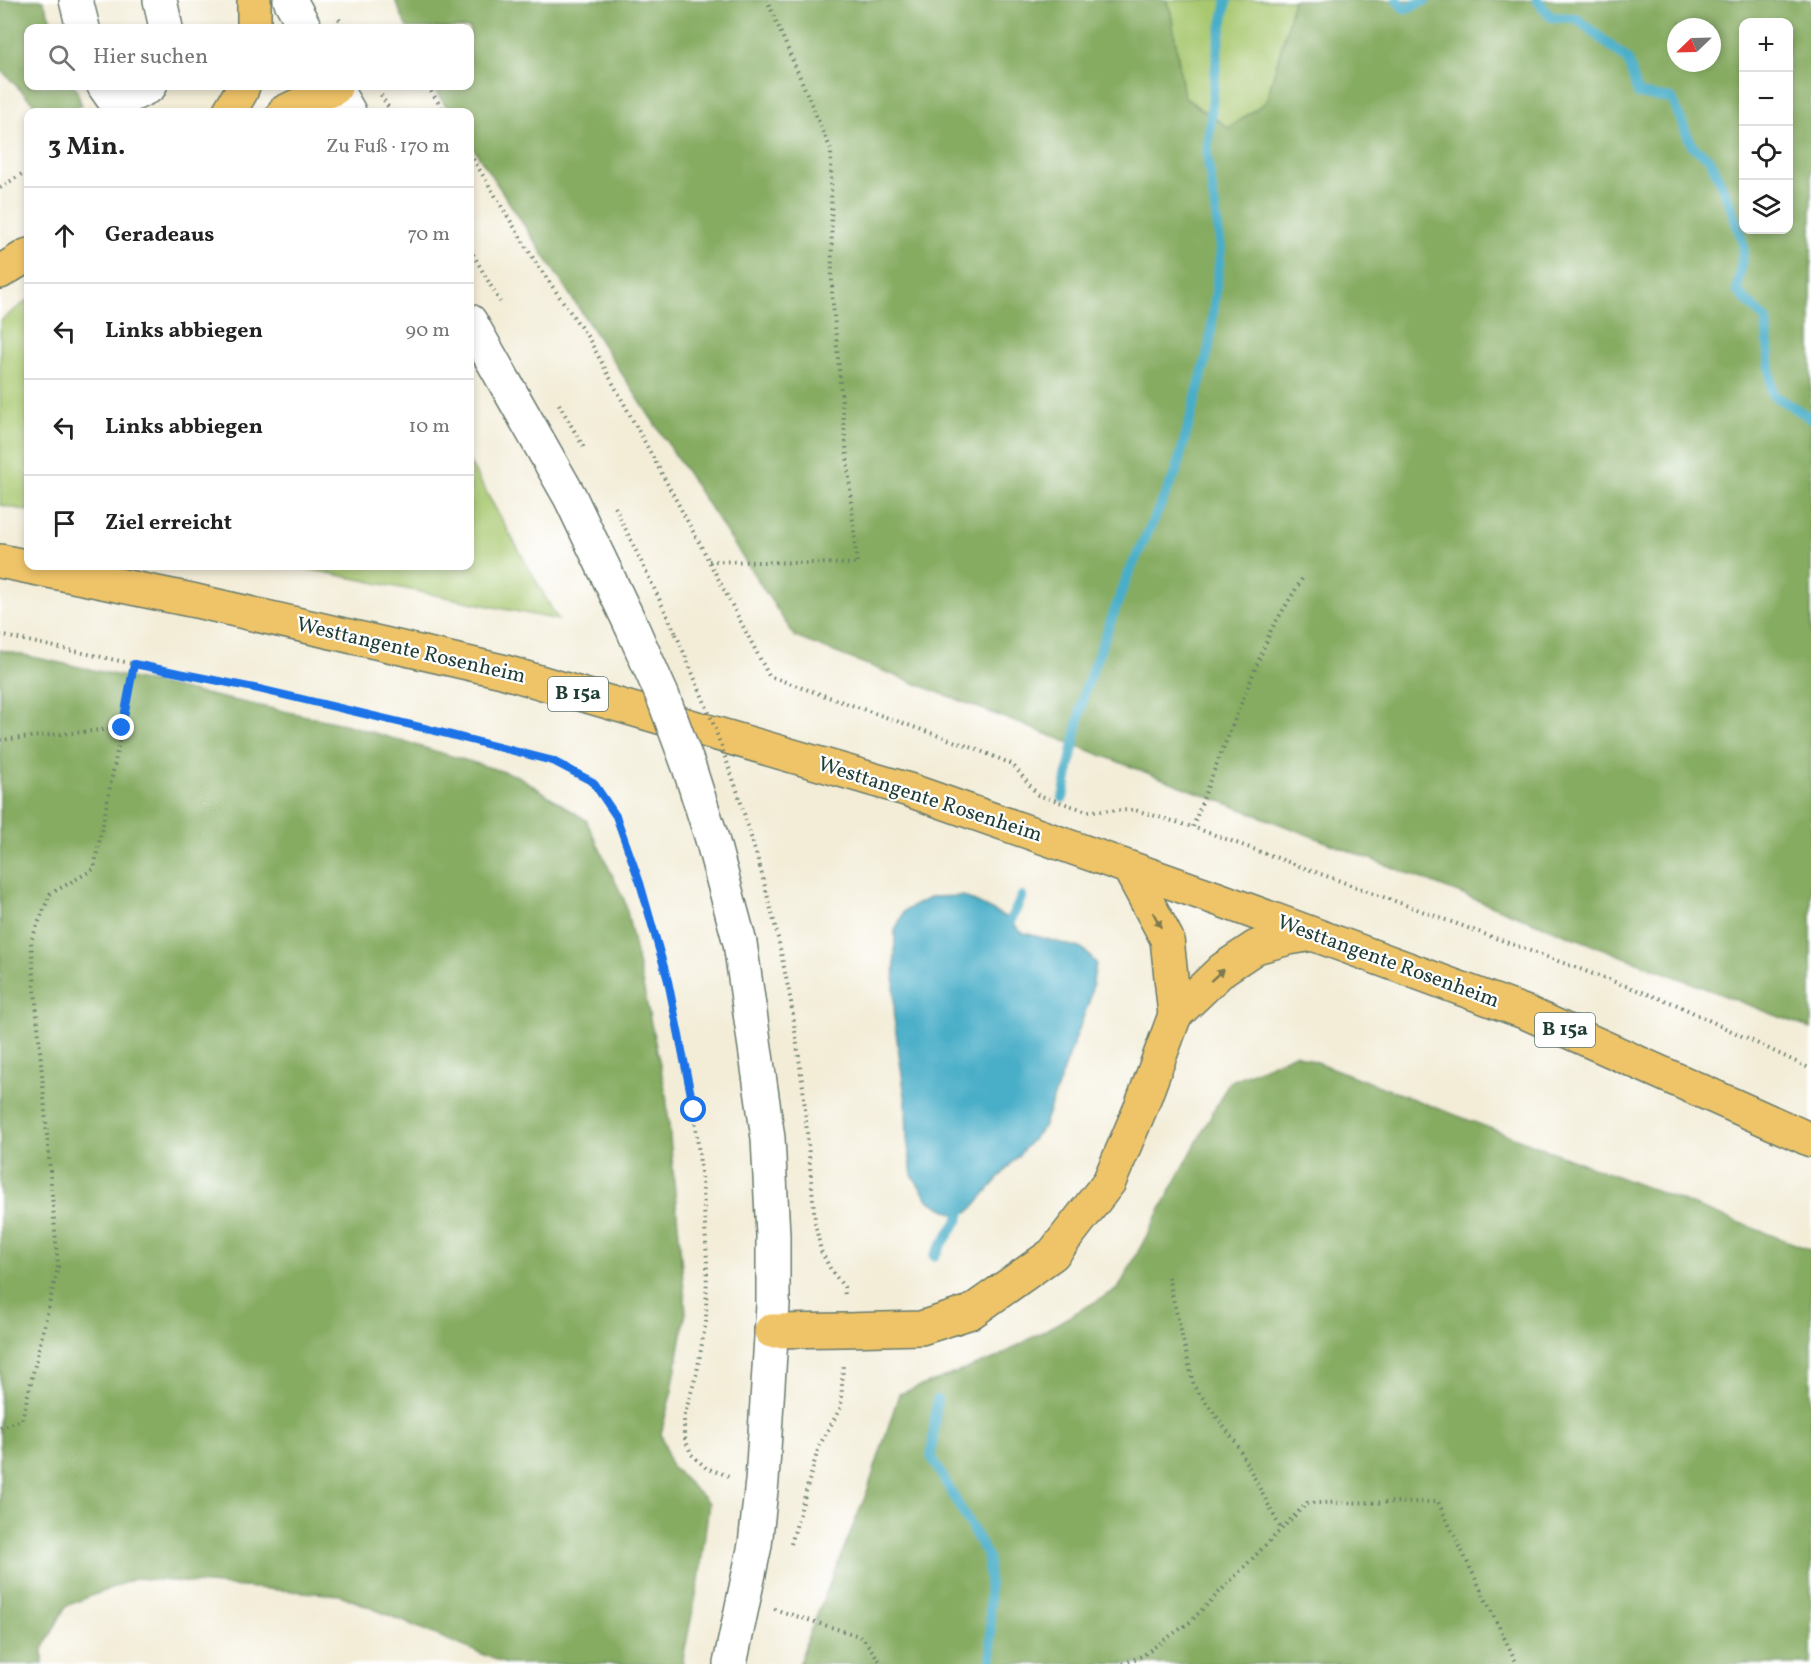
<!DOCTYPE html>
<html lang="de">
<meta charset="utf-8">
<style>
body{margin:0;font-family:Vollkorn,serif;background:#f2f2f2;color:#222}
.controls{position:absolute;right:18px;top:18px;display:grid;overflow:hidden;border-radius:12px;box-shadow:0 3px 9px #0003}
.controls button{width:54px;height:54px;display:grid;place-items:center;padding:0;border:0;border-bottom:2px solid #e0e0e0;background:#fff;color:#222;font:30px sans-serif}
.compass{position:absolute;left:1667px;top:18px;width:54px;height:54px;border-radius:50%;background:#fff;box-shadow:0 3px 9px #0003;rotate:247deg}
.stop{position:absolute;width:18px;height:18px;margin:-14px;border:4px solid #1a73e8;border-radius:50%;background:#fff}
.stop.end{background:#1a73e8;border-color:#fff;box-shadow:0 2px 6px #0008}
.list{margin:0;padding:0;list-style:none}
h2{display:flex;justify-content:space-between;align-items:center;height:78px;margin:0;padding:0 24px;font-size:26px}
h2 small{font-size:20px;font-weight:400;color:#767676}
.list li{display:grid;grid-template-columns:39px 1fr auto;gap:18px;align-items:center;box-sizing:border-box;height:96px;padding:0 24px;border-top:2px solid #e0e0e0}
.list b{display:block;font-size:22px;white-space:nowrap}
.list em{font-size:20px;font-style:normal;color:#767676}
.icon{flex:none;width:33px;height:33px;fill:none;stroke:currentColor;stroke-width:2;stroke-linecap:round;stroke-linejoin:round}
.map{position:relative;flex:none;width:1811px;height:1664px;overflow:hidden}
.search{position:absolute;background:#fff;box-shadow:0 3px 9px #0003;left:24px;top:24px;width:450px;height:66px;display:flex;align-items:center;gap:15px;box-sizing:border-box;padding:0 21px;border-radius:12px;color:#767676;font-size:22px}
.panel{position:absolute;background:#fff;box-shadow:0 3px 9px #0003;left:24px;top:108px;width:450px;height:462px;border-radius:12px}
.map>svg:first-child{display:block}
.green{fill:#a8c870;stroke:#648252;stroke-width:1.5}
.forest{fill:#86ac62;stroke:#52744b;stroke-width:1.5;fill-rule:evenodd}
.water{fill:#48aec8;stroke:#34767e;stroke-width:1.5}
.lines{fill:none;stroke-linecap:round;stroke-linejoin:round}
.stream{stroke:#48aec8;stroke-width:10}
.minor-casing{stroke:#697b6d;stroke-width:36}
.highway-casing{stroke:#697b6d;stroke-width:36}
.path{stroke:#697b6d;stroke-width:4;stroke-dasharray:1.5 4.5;stroke-linecap:butt}
.minor{stroke:#fff;stroke-width:33}
.highway{stroke:#efc469;stroke-width:33}
.minor-bridge-casing{stroke:#697b6d;stroke-width:36;stroke-linecap:butt}
.path-bridge{stroke:#697b6d;stroke-width:4;stroke-dasharray:1.5 4.5;stroke-linecap:butt}
.minor-bridge{stroke:#fff;stroke-width:33}
.oneway{fill:#7d7a4c}
.route{stroke:#1a73e8;stroke-width:8}
.labels{text-anchor:middle;dominant-baseline:central;stroke-width:4.5;stroke-linejoin:round;paint-order:stroke}
.shield{fill:#fff;stroke:#627771;stroke-width:1.5}
.shield-label{font-size:20px;font-weight:bold;fill:#1f3d34}
.street-label{font-size:21px;fill:#1f3d34;stroke:#fff}
</style>
<div class="map">
<svg width="1811" height="1664" viewBox="0 0 1811 1664">
<rect width="100%" height="100%" fill="#fff"/>
<filter id="ink" filterUnits="userSpaceOnUse"><feTurbulence type="fractalNoise" baseFrequency=".0167" numOctaves="2"/><feDisplacementMap in="SourceGraphic" scale="12" xChannelSelector="R" yChannelSelector="G"/><feConvolveMatrix kernelMatrix="1 2 1 2 8 2 1 2 1" color-interpolation-filters="sRGB"/></filter>
<filter id="wash" filterUnits="userSpaceOnUse"><feTurbulence type="fractalNoise" baseFrequency=".008" numOctaves="4" result="noise"/><feDisplacementMap in="SourceGraphic" scale="24" xChannelSelector="R" yChannelSelector="G"/><feGaussianBlur stdDeviation="1.35" result="paint"/><feColorMatrix in="noise" values="0 0 0 0 0 0 0 0 0 0 0 0 0 0 0 0 0 1.4 0 .05"/><feComposite in="paint" operator="in"/></filter>
<g filter="url(#wash)">
<rect width="100%" height="100%" fill="#f3edd8"/>
<!-- green -->
<path class="green" d="M1166 0H1293L1287 28 1266 102 1229 128 1184 97 1171 13Z
M28 300V511L0 505V321Z
M470 463 558 620 294 566H470Z"/>
<!-- forest -->
<path class="forest" d="M0 0H43L54 28H28V86H75L82 106 53 112H42L0 69Z
M395 0H1166L1171 13 1184 97 1229 128 1266 102 1287 28 1293 0H1811V1029L795 637 470 143V112H450L432 86H470V28H407ZM1744 22H1788V230H1744ZM1676 27H1712V63H1676Z
M0 650 348 725 518 776 586 820 625 902 666 1093 686 1312 672 1390 661 1434 671 1466 709 1503 699 1581 682 1664H506L340 1595 136 1578 66 1606 43 1649V1664H0Z
M1295 1054 1811 1250V1664H799L808 1637 867 1492 899 1394 996 1358 1118 1289 1229 1082Z"/>
<!-- water -->
<path class="water" d="M963 896 1010 919 1021 932 1083 949 1096 963 1090 999 1043 1127 970 1211 956 1215 929 1201 912 1175 907 1138 906 1103 894 1018 895 931 904 911 931 897Z"/>
<g class="lines">
<!-- stream -->
<path class="stream" d="M1397 0 1404 9 1426 0
M1537 0 1551 17 1576 18 1628 60 1638 94 1672 99 1692 146 1710 159 1731 207 1744 247 1737 291 1766 320 1772 394 1811 418
M1063 798 1084 693 1127 577 1176 472 1209 348 1221 248 1207 155 1218 45 1227 0
M1005 933 1022 896
M934 1256 959 1219 964 1202
M937 1400 931 1456 988 1557 992 1664"/>
</g>
</g>
<g filter="url(#ink)">
<g class="lines">
<defs>
<path id="minor" d="M76 0 83 28
M160 0 166 28
M290 0 305 28
M104 86 116 103 150 86
M334 86 349 112
M470 321 570 497 631 625
M712 839 740 943 768 1138 773 1235V1305L762 1481 755 1545 730 1664"/>
<path id="highway" d="M254 28V0
M229 112 241 92 243 86
M284 112 335 88
M0 272 28 255
M0 561 196 601 502 671 909 790 1218 899 1527 1013 1811 1140
M1175 1015 1223 969 1256 947 1289 938 1313 934
M771 1331 845 1330 921 1328 971 1312 1053 1254 1109 1182 1141 1107 1175 1015 1167 939 1129 868"/>
</defs>
<!-- minor casing -->
<use href="#minor" class="minor-casing"/>
<!-- highway casing -->
<use href="#highway" class="highway-casing"/>
<!-- path -->
<path class="path" d="M339 19 344 28
M428 86 444 112
M381 95 391 112
M470 154 536 263 589 339 709 561 769 676 973 748 1012 764 1038 795 1087 811 1135 810 1193 827
M0 188 28 170
M470 249 500 302
M559 404 584 448
M615 507 676 634
M709 561 857 564 832 294 831 150 767 0
M1302 579 1271 630 1207 788 1193 827 1675 1004 1811 1069
M0 635 134 664 259 689 424 728 553 761 593 781 616 816 640 883 668 981 694 1110 703 1190 707 1262 706 1321 697 1372 684 1417V1436L691 1454 706 1468 729 1476
M0 740 122 728
M760 867 777 933 791 1002 803 1087 815 1222 821 1251 831 1270 844 1287 845 1296
M1168 1277 1194 1386 1236 1443 1281 1529
M0 1427 22 1420 58 1267 31 941 50 894 94 869 134 664
M791 1544 819 1446 841 1407 843 1363
M774 1609 862 1637 882 1664
M1123 1664 1142 1656 1190 1622 1307 1503 1438 1502 1517 1664"/>
<!-- minor -->
<use href="#minor" class="minor"/>
<!-- highway -->
<use href="#highway" class="highway"/>
<defs>
<path id="minor-bridge" d="M631 625 663 697 689 767 712 839"/>
</defs>
<!-- minor-bridge casing -->
<use href="#minor-bridge" class="minor-bridge-casing"/>
<!-- path-bridge -->
<path class="path-bridge" d="M676 634 710 715 738 793 760 867"/>
<!-- minor-bridge -->
<use href="#minor-bridge" class="minor-bridge"/>
</g>
<!-- one-way arrows -->
<defs><path id="oneway-solid" d="M-6-.8H1V-3.2L6.5 0L1 3.2V.8H-6Z" transform="scale(1.5)"/></defs>
<g class="oneway">
<use href="#oneway-solid" transform="translate(1157 920) rotate(62)"/>
<use href="#oneway-solid" transform="translate(1217 975) rotate(-42)"/>
</g>
</g>
<g class="lines" filter="url(#ink)">
<!-- route -->
<path class="route" d="M122 728 134 664 259 689 424 728 553 761 593 782 616 816 640 883 668 981 694 1110"/>
</g>
<g class="labels">
<!-- shield labels -->
<g class="shield">
<rect x="548" y="677" width="60" height="34" rx="4.5"/>
<rect x="1535" y="1013" width="60" height="34" rx="4.5"/>
</g>
<g class="shield-label">
<text x="578" y="694">B 15a</text>
<text x="1565" y="1030">B 15a</text>
</g>
<!-- street labels -->
<g class="street-label">
<text transform="translate(411 651) rotate(13)">Westtangente Rosenheim</text>
<text transform="translate(930 800) rotate(18)">Westtangente Rosenheim</text>
<text transform="translate(1388 962) rotate(20)">Westtangente Rosenheim</text>
</g>
</g>
</svg>
<div class="controls">
<button>+</button>
<button>−</button>
<button><svg class="icon" aria-label="locate" viewBox="0 0 24 24"><circle cx="12" cy="12" r="6"/><path d="M12 2v4M12 18v4M2 12h4M18 12h4"/></svg></button>
<button><svg class="icon" aria-label="layers" viewBox="0 0 24 24"><path d="M12 4l9 5-9 5-9-5zM3 14l9 5 9-5"/></svg></button>
</div>
<svg class="compass" viewBox="-18 -18 36 36"><path d="M0-13l5 13h-10z" fill="#e53935"/><path d="M0 13l5-13h-10z" fill="#767676"/></svg>
<div class="stop" style="left:694px;top:1110px"></div>
<div class="stop end" style="left:122px;top:728px"></div>
<div class="search"><svg class="icon" aria-label="search" viewBox="0 0 24 24"><circle cx="10" cy="10" r="6"/><path d="M15 15l6 6"/></svg>Hier suchen</div>
<section class="panel">
<h2>3 Min.<small>Zu Fuß · 170 m</small></h2>
<ul class="list">
<li><svg class="icon" aria-label="ahead" viewBox="0 0 24 24"><path d="M12 20V5M6 11l6-6 6 6"/></svg><div><b>Geradeaus</b></div><em>70 m</em></li>
<li><svg class="icon" aria-label="left" viewBox="0 0 24 24"><path d="M17 20v-9H6M10 6l-5 5 5 5"/></svg><div><b>Links abbiegen</b></div><em>90 m</em></li>
<li><svg class="icon" aria-label="left" viewBox="0 0 24 24"><path d="M17 20v-9H6M10 6l-5 5 5 5"/></svg><div><b>Links abbiegen</b></div><em>10 m</em></li>
<li><svg class="icon" aria-label="arrive" viewBox="0 0 24 24"><path d="M6 21V4h12l-3 4 3 4H6"/></svg><div><b>Ziel erreicht</b></div></li>
</ul>
</section>
</div>
